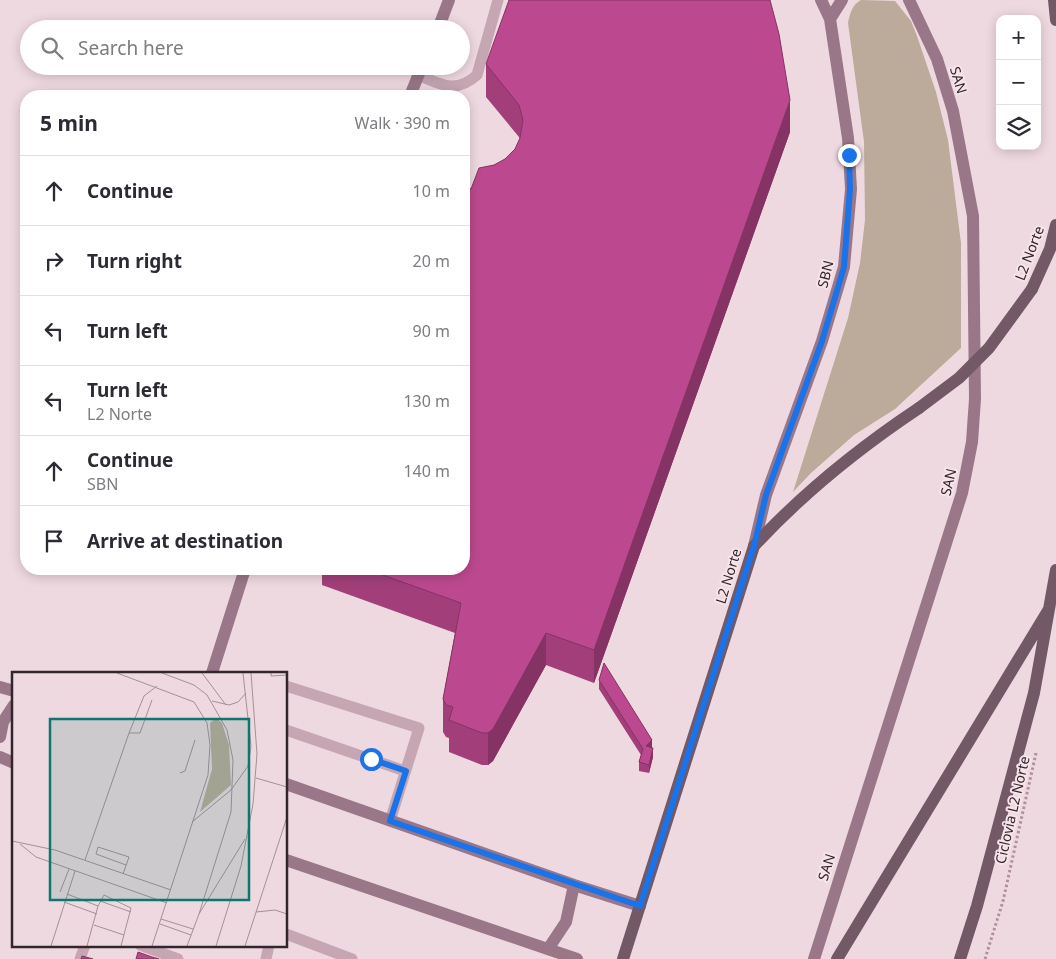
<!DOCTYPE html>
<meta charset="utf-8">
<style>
body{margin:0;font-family:"Noto Sans",sans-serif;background:#f2f2f3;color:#2b2b33}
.controls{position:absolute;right:15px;top:15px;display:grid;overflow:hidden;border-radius:10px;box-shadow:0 2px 12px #0003}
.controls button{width:45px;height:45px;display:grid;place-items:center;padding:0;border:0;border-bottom:1px solid #e1e1e2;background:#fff;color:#2b2b33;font:25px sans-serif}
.stop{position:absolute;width:15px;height:15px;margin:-11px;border:4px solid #1a73e8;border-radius:50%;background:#fff}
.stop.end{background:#1a73e8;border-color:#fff;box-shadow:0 1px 5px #0008}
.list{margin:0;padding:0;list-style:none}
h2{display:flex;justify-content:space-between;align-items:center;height:65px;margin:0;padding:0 20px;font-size:21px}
h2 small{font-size:16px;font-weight:400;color:#7c7c81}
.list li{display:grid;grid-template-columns:32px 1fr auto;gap:15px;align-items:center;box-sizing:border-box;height:70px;padding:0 20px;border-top:1px solid #e1e1e2}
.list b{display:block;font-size:19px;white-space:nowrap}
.list p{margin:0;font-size:16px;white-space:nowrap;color:#7c7c81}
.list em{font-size:16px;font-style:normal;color:#7c7c81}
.icon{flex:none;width:28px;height:28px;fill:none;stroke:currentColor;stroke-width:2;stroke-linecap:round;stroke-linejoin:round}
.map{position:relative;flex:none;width:1056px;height:959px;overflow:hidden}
.search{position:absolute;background:#fff;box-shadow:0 2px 12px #0003;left:20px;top:20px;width:450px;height:55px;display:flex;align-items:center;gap:12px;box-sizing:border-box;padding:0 18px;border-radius:28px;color:#7c7c81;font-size:19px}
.panel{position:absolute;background:#fff;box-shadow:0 2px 12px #0003;left:20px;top:90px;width:450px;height:485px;border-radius:20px}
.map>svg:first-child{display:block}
.green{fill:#bcab9a}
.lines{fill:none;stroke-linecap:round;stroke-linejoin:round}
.path{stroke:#b1909e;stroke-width:3;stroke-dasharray:2.5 2.5;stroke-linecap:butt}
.lane{stroke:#c5a6b2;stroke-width:11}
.secondary{stroke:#978;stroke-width:12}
.primary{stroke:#735866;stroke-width:12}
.primary-bridge{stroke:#735866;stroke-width:12}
.wall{fill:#a23f7b}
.shaded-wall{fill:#843364}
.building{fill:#bc498f;stroke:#843364}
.route{stroke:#1a73e8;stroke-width:6}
.labels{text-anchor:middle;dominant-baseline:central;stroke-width:4;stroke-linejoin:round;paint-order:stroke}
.street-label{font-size:14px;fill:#32262c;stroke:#f7e4ea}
.inset-road{fill:none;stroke:#a39198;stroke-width:1}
.view{fill:#0f766e;fill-opacity:0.15;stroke:#0f766e;stroke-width:2.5}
.inset-edge{fill:none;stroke:#32262c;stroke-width:2.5}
</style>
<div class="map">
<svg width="1056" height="959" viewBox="0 0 1056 959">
<rect width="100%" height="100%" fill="#efd9e0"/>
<!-- green -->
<path class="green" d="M861 0 895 1 911 21 917 36 936 92 948 140 961 243V348L895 409 854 435 811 473 793 492 848 318 860 263 865 220 864 142 848 23C850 13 852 5 861 0Z"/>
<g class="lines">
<!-- path -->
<path class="path" d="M985 959 1003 901 1036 753"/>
<!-- lane -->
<path class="lane" d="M418 75C442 85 456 94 477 75L498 0
M286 686 419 728 390 821
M286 730 405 771
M286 934 352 959
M140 945 178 959
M80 959 85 945
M266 959 269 945"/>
<!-- secondary -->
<path class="secondary" d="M830 19 842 0
M438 29 449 0
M410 96 422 66
M754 546 766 495 822 341 844 267 851 189 848 138 830 19 821 0
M212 673 245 569
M0 687 14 691
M0 737 3 722 14 705
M0 757 14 763
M286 784 574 885 640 906
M286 860 577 959
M548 949 566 922 574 885
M814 959 962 493 972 442 975 399 973 216 953 111 937 59 909 0"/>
<!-- primary -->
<path class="primary" d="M1054 0 1056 20
M1032 289 1050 249 1056 225
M623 959 754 546C803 493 859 448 919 408
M837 959 1049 609
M960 959 977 906 1034 693 1056 570"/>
<!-- primary-bridge -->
<path class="primary-bridge" d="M919 408 959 378 989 348 1032 289"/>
</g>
<!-- wall -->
<path class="wall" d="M486 64 790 132 594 683 546 665 493 761 488 765H482L449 752V738L446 737 443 732V699L455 633 322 585V569H464L471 189 494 165 505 159 515 149 520 139 519 137 486 97Z
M599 680 652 748 653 757 649 773 639 771V762L641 755 599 689Z"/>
<!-- shaded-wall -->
<path class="shaded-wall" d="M790 100V132L594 683V650Z
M546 633V665L493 761 488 765V733Z
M652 740V749L646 746Z
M653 748V757L649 773V765Z"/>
<!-- building -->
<path class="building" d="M509 0H770L779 34 790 100 594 650 546 633 493 729 488 733H482L449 720 453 707 446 705 443 699 461 603 366 569H464V187L471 189 479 168 494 165 505 159 515 149 520 138 523 120 519 105 486 64Z
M604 663 652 740 646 746 653 748 649 765 639 762 643 749 599 680Z
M138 952 152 957 159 959H136Z
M82 956 93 959H81Z"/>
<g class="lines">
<!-- route -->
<path class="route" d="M371 759 406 771 390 821 640 906 754 546 766 495 822 341 844 267 850 189 849 155"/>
</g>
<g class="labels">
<!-- street labels -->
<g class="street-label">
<text transform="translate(959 80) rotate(73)">SAN</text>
<text transform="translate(1029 253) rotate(-69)">L2 Norte</text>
<text transform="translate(825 274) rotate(-76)">SBN</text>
<text transform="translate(948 482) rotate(-77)">SAN</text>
<text transform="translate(728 576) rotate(-73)">L2 Norte</text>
<text transform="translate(1012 810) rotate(-77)">Ciclovia L2 Norte</text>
<text transform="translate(826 867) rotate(-73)">SAN</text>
</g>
</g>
<!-- overview -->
<g transform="translate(12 672)">
<rect width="275" height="275" fill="#efd9e0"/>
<path d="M204 46 210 51 217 73 219 113 188 140 200 97 198 51Z" fill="#bcab9a"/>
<path class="inset-road" d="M105 1 182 30 195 51 198 73 196 103 140 274M150 1 182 13 195 23 215 58 221 88 219 140 187 242M190 1 214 33M259 1V4L275 3M200 29 217 33 226 30 234 21M117 61H128L140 28M168 101 173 99 183 68M244 106 275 115M180 150 219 118 236 94 239 74 231 1M0 169 43 178 159 218M8 172 24 185 155 231M73 188 117 61 132 24 145 14M111 202 117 185 86 175 84 182 114 193M48 220 57 197M55 222 86 234 75 274M88 229 119 240M52 230 85 242M86 234 92 223 119 236 109 274M244 240 263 238 275 242M149 247 181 257M148 252 179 263M82 253 112 263M39 274 63 199M175 274 187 242 233 167M204 274 229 194 241 132 245 82 239 1M233 274 275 145"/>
<path class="view" d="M38 47H237V228H38Z"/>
<rect width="275" height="275" class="inset-edge"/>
</g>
</svg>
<div class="controls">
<button>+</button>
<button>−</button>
<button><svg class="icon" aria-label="layers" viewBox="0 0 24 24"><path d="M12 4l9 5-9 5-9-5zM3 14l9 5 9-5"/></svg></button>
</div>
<div class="stop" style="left:371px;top:759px"></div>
<div class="stop end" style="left:849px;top:155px"></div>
<div class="search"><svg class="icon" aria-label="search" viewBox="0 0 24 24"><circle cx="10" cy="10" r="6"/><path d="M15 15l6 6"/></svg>Search here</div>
<section class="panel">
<h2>5 min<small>Walk · 390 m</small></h2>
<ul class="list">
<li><svg class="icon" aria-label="ahead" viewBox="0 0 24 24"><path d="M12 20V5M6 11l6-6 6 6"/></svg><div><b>Continue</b></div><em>10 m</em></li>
<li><svg class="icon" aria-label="right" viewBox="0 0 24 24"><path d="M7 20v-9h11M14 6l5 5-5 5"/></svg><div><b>Turn right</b></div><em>20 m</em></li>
<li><svg class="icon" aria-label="left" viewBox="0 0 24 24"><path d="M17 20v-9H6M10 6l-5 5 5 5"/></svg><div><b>Turn left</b></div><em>90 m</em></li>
<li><svg class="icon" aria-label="left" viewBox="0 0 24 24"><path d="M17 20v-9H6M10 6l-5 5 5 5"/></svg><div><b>Turn left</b><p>L2 Norte</p></div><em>130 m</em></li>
<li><svg class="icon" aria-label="ahead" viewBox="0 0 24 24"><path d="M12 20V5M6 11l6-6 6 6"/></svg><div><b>Continue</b><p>SBN</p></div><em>140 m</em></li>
<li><svg class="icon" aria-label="arrive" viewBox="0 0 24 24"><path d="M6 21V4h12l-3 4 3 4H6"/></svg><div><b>Arrive at destination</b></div></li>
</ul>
</section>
</div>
